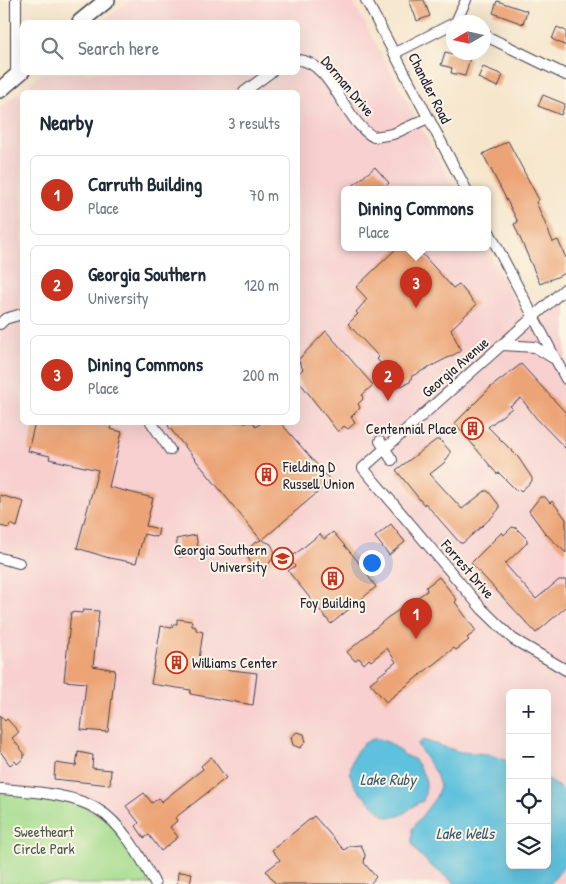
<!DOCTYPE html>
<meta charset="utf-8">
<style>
body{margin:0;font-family:"Patrick Hand",sans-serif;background:#f6f6f7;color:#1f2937}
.controls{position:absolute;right:15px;bottom:15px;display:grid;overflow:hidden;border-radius:8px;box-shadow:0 5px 20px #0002}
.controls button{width:45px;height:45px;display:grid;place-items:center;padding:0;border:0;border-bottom:1px solid #e0e1e3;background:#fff;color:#1f2937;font:25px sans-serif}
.compass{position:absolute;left:446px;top:15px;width:45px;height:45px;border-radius:50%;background:#fff;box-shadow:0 5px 20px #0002;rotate:261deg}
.you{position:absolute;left:371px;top:562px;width:18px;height:18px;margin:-12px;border:4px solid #fff;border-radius:50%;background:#1a73e8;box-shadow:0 0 0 8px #1a73e833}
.badge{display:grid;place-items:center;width:32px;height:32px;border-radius:50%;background:#c8321e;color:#fff;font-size:16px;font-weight:700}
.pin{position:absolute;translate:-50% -41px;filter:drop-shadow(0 1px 2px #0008)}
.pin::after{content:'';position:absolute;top:26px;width:18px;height:15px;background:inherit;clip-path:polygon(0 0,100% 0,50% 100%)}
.popup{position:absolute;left:341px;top:186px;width:150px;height:65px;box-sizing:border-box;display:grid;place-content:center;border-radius:8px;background:#fff;filter:drop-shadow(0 1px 4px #0005);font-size:16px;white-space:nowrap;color:#747a83}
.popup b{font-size:19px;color:#1f2937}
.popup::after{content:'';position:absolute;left:50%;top:100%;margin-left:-10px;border:10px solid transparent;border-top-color:#fff}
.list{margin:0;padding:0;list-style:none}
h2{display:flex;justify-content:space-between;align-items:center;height:65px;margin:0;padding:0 20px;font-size:21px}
h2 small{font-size:16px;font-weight:400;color:#747a83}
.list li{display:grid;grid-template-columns:32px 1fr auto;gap:15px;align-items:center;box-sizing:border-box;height:80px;margin:0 10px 10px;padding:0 10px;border:1px solid #e0e1e3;border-radius:8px}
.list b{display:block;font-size:19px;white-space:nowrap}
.list p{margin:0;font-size:16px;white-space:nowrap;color:#747a83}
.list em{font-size:16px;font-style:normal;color:#747a83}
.icon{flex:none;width:28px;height:28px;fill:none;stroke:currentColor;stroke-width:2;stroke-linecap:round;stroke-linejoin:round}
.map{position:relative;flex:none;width:566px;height:884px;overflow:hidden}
.search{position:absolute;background:#fff;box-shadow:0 5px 20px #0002;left:20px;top:20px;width:280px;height:55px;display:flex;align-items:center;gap:12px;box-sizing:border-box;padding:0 18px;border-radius:8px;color:#747a83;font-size:19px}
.panel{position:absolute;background:#fff;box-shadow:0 5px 20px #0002;left:20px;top:90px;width:280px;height:335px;border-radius:8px}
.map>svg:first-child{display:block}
.built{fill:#f7d0cf;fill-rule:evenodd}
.green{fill:#a4dc8d;stroke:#637f64}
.water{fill:#5fc1dd;stroke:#40728c}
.building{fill:#eca476}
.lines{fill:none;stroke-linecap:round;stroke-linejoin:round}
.street-casing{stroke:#423f51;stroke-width:12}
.primary-casing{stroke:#423f51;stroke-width:18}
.street{stroke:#fff;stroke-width:10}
.primary{stroke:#fff;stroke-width:15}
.labels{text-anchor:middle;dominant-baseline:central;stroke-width:4;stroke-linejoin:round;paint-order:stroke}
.street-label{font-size:15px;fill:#22223b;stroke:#fcf5e5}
.poi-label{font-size:15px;fill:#22223b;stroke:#fcf5e5;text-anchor:end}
.park-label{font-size:15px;fill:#495a54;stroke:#fcf5e5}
.water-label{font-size:16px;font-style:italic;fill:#375a74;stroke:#fcf5e5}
</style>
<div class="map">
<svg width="566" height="884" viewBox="0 0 566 884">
<rect width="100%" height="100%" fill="#fcf5e5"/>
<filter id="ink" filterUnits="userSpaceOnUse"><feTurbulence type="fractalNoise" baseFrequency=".02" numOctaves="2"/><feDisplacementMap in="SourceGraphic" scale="10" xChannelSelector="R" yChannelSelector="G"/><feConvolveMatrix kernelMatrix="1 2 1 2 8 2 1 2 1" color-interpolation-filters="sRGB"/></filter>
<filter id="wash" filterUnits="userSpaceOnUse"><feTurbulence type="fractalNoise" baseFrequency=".0096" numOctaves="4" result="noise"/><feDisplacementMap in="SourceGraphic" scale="20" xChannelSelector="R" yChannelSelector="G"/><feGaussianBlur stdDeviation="1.12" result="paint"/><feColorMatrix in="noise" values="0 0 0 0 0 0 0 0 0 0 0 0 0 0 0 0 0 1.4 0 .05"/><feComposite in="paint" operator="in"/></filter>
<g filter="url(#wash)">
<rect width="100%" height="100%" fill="#f6e6cc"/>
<!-- built -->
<path class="built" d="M131 0H352L454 189H345V247H485L530 329 566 299V884H0V108L43 73 298 72V22H103ZM22 92H298V422H22ZM510 693H547V865H510Z"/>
<!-- green -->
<path class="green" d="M0 789 75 801 113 823 155 884H0Z"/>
<!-- water -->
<path class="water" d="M374 739C398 741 396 754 414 759 426 778 429 781 423 801 412 804 405 817 393 817 382 818 379 810 372 804 353 787 344 775 356 752 361 745 366 741 374 739Z
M423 740 460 752 488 754 510 762V865H547V778L566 793V864L550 884H456L430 865 416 851 412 843V829L436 797 440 786 436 774 417 744Z"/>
<g id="blocks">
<!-- building -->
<path class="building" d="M409 0H424L430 16 417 21Z
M497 1 527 11 523 24 493 13Z
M557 27 566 31V46L552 39Z
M445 52 470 58 465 76 451 73 452 68 441 65Z
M483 67 503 75 498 87 478 78Z
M543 95 565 104 561 115 538 106Z
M508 141 539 200 536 202 553 242 558 240 566 258V273L540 284 514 224 518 222 483 154Z
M375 167 389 183 383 189H349Z
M398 247H416L453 288 459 284 476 305 451 329 461 351 412 376 410 382 401 386 395 380V364L387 371 377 359 379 357 348 324 358 314 356 312 367 299 356 287Z
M326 331 373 385 362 395 363 399 358 404 360 408 351 417 355 423 348 429 344 426 338 432 298 380V374L303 369 298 360Z
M521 364 566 413V449L536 418 521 398 510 406 512 408 488 427 518 457 532 478V481L521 491 519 489 517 491 499 473 497 474 455 423 491 387Z
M35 422H112L110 429 122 432 109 487 153 498 146 526 159 529 157 537 144 534 136 563 109 558 77 548 98 470 49 459 50 456 28 451Z
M171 422H253L256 427 262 422H280L331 481 262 540 271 544 274 550V556L268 565 262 568 252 565 247 556 248 550 254 543 261 540 168 426Z
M436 440H440L450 451V454L444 463 430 474 462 509 485 491H488L499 505V509L492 517 463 543H460L425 503 424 505 396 470Z
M0 495 24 502 17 527 10 524 9 528 0 526Z
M540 497H545L550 503 552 501 566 519V553L545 533 529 511Z
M391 524 405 542 389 555 375 537Z
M512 527 516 528 527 539V543L505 564 536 599 559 580H566V607L536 633 471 563 502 532 504 535Z
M333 532 356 559 376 587 331 624 288 571 295 566 289 559 320 534 324 539Z
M196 535 199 553 179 557 176 539Z
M439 577 457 600 455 602 476 631 467 638 469 640 456 650 454 648 386 702 370 683 396 662 387 648 371 661 369 659 364 664 359 658 355 661 347 652 387 618 427 591 426 587Z
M83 610 99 611 93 666 115 670 108 732 81 730 86 683 64 681 71 612 82 613Z
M177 619 192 621V626L196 627V630L203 632 198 666 257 673 253 705 190 694 191 690 151 684 161 626 172 628 173 624H177Z
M0 715 5 721 7 719 19 732 12 738 24 753V758L17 764 15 761 10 765 0 751Z
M297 732 304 734 306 742 300 748 293 745 291 737Z
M78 752 93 755 92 768 111 770 110 785 54 779 55 763 76 766Z
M211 757 226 778 175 818 177 821 170 827 178 837 161 851 149 835 144 838 136 826 139 823 126 806 144 793 152 803 159 798 161 802 203 769 201 766Z
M314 816 344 850 350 846 361 845 365 855 364 863 376 877 370 884H276L266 871 280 860 272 850Z
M178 872 192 873 190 884H177Z"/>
</g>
</g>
<g filter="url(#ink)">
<use href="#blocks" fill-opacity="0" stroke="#423f51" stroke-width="1"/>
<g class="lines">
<defs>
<path id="street" d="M16 0V77
M366 0 466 189
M456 22 466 0
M484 35 566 75
M395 53 454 23
M298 60C331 61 345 123 374 137L393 134 428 118
M244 92 271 72
M487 228 566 379
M566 288 363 468 482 609 513 639 566 670
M0 324 5 319 22 314
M502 345 535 347 553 358
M151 422 170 450
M380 441 392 460
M0 558 19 563
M0 789C28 791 73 794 97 809 122 823 142 859 155 884"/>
<path id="primary" d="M80 22 107 0
M0 90 22 71"/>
</defs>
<!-- street casing -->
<use href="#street" class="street-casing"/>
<!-- primary casing -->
<use href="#primary" class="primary-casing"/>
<!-- street -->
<use href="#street" class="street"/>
<!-- primary -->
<use href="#primary" class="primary"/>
</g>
</g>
<!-- icons -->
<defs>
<symbol id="building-ring" viewBox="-11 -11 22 22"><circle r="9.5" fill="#fcf5e5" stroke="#c8321e" stroke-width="1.5"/><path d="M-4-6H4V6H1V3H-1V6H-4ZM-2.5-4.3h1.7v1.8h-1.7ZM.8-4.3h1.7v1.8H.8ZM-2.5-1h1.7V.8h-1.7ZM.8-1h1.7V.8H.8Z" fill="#c8321e"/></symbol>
<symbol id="university-ring" viewBox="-11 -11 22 22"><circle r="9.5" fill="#fcf5e5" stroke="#c8321e" stroke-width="1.5"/><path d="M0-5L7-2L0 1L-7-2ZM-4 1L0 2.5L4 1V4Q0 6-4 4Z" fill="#c8321e"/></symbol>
</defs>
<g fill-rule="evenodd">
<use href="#building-ring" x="460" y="416" width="25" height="25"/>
<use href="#building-ring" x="254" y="462" width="25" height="25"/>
<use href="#university-ring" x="270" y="546" width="25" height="25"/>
<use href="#building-ring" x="320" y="566" width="25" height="25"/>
<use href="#building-ring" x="164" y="650" width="25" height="25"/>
</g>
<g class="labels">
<!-- street labels -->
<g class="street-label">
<text transform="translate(348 86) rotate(50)">Dorman Drive</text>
<text transform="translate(430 88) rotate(63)">Chandler Road</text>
<text transform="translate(455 367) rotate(-41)">Georgia Avenue</text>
<text transform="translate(468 569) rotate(49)">Forrest Drive</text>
</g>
<!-- poi labels -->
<g class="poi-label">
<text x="457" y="428">Centennial Place</text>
<text x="283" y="466" text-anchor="start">Fielding D<tspan x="283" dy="17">Russell Union</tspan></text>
<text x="267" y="549">Georgia Southern<tspan x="267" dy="17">University</tspan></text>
<text x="333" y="602" text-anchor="middle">Foy Building</text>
<text x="192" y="662" text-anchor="start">Williams Center</text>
</g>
<!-- park labels -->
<g class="park-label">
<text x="44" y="831">Sweetheart<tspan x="44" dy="17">Circle Park</tspan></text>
</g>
<!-- water labels -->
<g class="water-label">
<text x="388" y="779">Lake Ruby</text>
<text x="465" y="833">Lake Wells</text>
</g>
</g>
</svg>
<div class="controls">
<button>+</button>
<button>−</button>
<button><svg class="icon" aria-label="locate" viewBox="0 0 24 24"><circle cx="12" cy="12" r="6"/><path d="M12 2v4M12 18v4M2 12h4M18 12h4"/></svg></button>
<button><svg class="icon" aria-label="layers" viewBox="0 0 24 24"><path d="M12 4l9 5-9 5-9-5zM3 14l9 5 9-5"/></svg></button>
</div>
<svg class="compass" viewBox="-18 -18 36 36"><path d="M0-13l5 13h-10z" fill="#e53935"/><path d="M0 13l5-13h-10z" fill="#747a83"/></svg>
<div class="you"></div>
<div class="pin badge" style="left:416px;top:639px">1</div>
<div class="pin badge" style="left:388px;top:401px">2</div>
<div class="pin badge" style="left:416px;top:308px">3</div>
<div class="popup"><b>Dining Commons</b>Place</div>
<div class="search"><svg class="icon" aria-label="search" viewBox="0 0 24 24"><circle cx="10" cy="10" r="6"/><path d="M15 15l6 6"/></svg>Search here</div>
<section class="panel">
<h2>Nearby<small>3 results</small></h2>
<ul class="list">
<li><span class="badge">1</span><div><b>Carruth Building</b><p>Place</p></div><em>70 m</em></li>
<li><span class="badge">2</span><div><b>Georgia Southern</b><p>University</p></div><em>120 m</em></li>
<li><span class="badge">3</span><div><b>Dining Commons</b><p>Place</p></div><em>200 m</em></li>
</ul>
</section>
</div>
